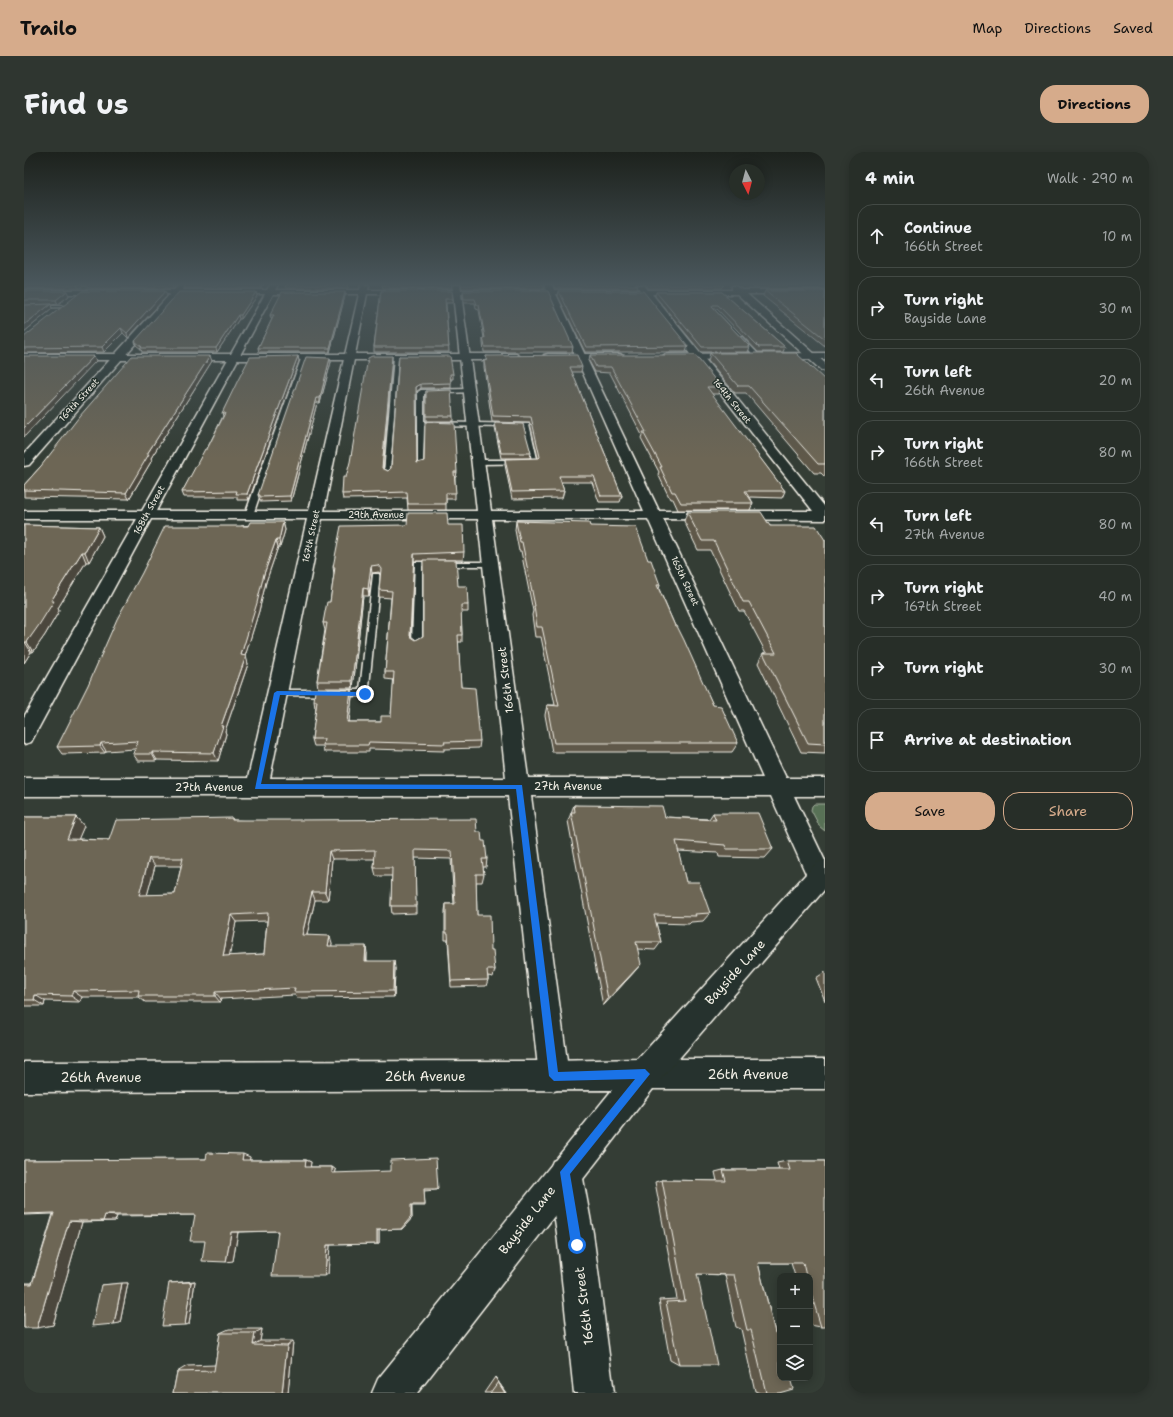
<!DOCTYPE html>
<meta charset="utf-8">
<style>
body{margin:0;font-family:"Shantell Sans",sans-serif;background:#2f3630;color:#f1f3f6}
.controls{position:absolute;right:12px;bottom:12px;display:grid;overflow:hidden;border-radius:8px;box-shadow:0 2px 10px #0003}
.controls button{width:36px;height:36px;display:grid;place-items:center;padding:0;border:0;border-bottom:1px solid #434a45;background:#272e28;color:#f1f3f6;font:20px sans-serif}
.compass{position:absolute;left:705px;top:12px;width:36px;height:36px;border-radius:50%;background:#272e28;box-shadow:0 2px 10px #0003;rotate:174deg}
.stop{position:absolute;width:12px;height:12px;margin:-9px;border:3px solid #1a73e8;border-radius:50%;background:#fff}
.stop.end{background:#1a73e8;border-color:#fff;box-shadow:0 1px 4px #0008}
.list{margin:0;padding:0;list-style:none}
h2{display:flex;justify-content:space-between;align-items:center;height:52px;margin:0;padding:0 16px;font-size:17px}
h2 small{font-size:13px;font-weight:400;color:#a4a8a8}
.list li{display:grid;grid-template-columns:26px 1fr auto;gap:12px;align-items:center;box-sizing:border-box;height:64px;margin:0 8px 8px;padding:0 8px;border:1px solid #434a45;border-radius:16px}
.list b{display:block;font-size:15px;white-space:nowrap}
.list p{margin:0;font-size:13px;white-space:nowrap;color:#a4a8a8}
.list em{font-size:13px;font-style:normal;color:#a4a8a8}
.actions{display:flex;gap:8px;padding:12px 16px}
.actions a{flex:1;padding:9px 0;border:1px solid #d6ab8b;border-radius:16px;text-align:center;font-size:14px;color:#d6ab8b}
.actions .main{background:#d6ab8b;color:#111}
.icon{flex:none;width:22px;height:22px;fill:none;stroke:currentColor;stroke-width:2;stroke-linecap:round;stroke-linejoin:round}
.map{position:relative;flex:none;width:801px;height:1241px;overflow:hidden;border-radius:16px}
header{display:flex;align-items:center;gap:24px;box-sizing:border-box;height:56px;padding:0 20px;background:#d6ab8b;color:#111}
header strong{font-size:19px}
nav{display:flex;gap:22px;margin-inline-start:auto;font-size:14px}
.intro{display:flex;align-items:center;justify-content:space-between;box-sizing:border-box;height:96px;padding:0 24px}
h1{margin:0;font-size:28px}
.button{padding:10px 18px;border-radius:16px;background:#d6ab8b;color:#111;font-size:14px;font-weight:700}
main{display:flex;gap:24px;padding:0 24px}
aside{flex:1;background:#272e28;border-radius:16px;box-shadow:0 2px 10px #0003}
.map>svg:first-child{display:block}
.green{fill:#597156;stroke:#a6b19f}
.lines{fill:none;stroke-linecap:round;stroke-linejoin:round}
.lane-casing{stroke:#f4f1e8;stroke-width:3}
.street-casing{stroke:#f4f1e8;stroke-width:3}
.secondary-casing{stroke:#f4f1e8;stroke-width:3}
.lane{fill:#26332d;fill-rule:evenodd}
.street{fill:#26332d;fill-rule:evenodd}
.secondary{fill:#26332d;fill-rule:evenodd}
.wall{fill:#5e5849;stroke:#f4f1e8;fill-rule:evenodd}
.shaded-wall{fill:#4c473c;stroke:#f4f1e8}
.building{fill:#6d6655;stroke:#f4f1e8;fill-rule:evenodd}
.route{fill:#1a73e8}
.labels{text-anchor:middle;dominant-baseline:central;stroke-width:3;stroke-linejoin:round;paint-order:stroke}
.far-street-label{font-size:9px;fill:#f4f1e8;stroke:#26332d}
.street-label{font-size:11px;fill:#f4f1e8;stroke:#26332d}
.near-street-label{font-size:13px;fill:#f4f1e8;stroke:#26332d}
</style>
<header>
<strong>Trailo</strong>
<nav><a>Map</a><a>Directions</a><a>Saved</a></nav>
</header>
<div class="intro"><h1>Find us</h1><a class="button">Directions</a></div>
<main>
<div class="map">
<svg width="801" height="1241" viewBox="0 0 801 1241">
<rect width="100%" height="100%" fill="#343d35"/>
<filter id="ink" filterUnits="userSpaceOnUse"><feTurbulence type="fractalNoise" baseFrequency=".025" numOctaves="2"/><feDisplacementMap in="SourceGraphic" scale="8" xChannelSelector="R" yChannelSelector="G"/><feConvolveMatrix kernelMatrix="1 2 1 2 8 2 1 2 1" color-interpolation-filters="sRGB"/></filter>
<g filter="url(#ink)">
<!-- green -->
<path class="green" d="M790 652H801V679L796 675 787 658 788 654Z"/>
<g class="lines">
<defs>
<path id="lane" d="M0 154H39L41 155 0 156Z
M714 185H718L736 204V206H732Z
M278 204 282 205 229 363 222 365 221 363Z
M372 204 374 205 366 321 363 323 360 321 370 205Z
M446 237 448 240 400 242V270L505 272 514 311 455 312 452 310 455 308H508L500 275 400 274 399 314 394 315V240L397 238Z
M391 410H468L472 412 468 414H398V491L393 494 388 491Z
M349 422H355L356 424 344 544 250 543 248 541 253 538H336Z"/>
<path id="street" d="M155 133H161L159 138H243L246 133H254L251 138H336L337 133H345L344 138H429L428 133H436L437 138H522L520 133H528L530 138H616L612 133H620L624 138H708V134H711L718 138H801V142H723L801 211V219L797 218 713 142H628L801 355V368L639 367 762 626H801V644H770L801 709V734L796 736 787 733 747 644H507L545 924 541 935 530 939 519 935 515 924 484 644H0V626H224L283 367H127L7 590 0 592V565L113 367H0V359H118L241 142H155L5 313 0 314V302L146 142H0V138H150ZM249 142H335L285 359H132ZM343 142H429L453 359H300ZM437 142H524L620 359H467ZM532 142H619L789 359H635ZM298 367H454L482 626H246ZM468 367H624L739 626H504Z
M621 907H801V937H621L610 933 606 922 610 911Z
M541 1004 553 1009 558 1021 569 1081 590 1241H550L533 1081 524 1021 529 1009Z"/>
<path id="secondary" d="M801 201V207L642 208 637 205 642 202Z
M0 202H492L497 205 492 208H0Z
M524 202H596L601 205 596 208 520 207 519 205 520 203Z
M801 708V737L632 933 393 1241H348L354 1227 588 938 0 940V910L530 909 614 907 792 711Z"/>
</defs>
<!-- lane casing -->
<use href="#lane" class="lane-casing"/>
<!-- street casing -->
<use href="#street" class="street-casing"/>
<!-- secondary casing -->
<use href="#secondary" class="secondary-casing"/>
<!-- lane -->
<use href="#lane" class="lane"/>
<!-- street -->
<use href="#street" class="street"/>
<!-- secondary -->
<use href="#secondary" class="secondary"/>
</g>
<!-- wall -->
<path class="wall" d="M0 133H154L149 136H66L60 134 55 136H0Z
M160 133H240L237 136H161Z
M261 133H325L324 136H262Z
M358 133H428L427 136H359Z
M437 133H520V136H438Z
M529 133H614L613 136H531Z
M621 133H701L698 136H625Z
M726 133H801V137L731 136Z
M0 139 45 144 34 152 27 153 28 157 0 180Z
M357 139 429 147 428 151H422L425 200H350V195Z
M439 139 549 195 548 200H460L459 191V186H460L455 158 452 157 451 151H440Z
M535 139 664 194 662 200H561L534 144Z
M741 139H801V194L739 144Z
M232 140 233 144 217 167H215L193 200H118L117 197 112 193 111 189Z
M321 140V144L306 200H235L234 196 248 167H247L246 163Z
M632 140H698L761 195 759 200H734L693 157H690L726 195 724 200H677L631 144Z
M143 144 104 186 99 181 80 200 0 201V185Z
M686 201 801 228V325L797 321H790L722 241H711L684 209Z
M566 203 697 235 695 242H687L761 339 758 346 726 345 729 351 726 358H654L649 347H646L634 322 635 320 617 286 618 283 586 221 571 220 565 209Z
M274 204 275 209 225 348H213V345H160L158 340 183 297 199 264 198 261Z
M375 204 429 222V227H427V236H397L392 240 393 311 433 320 432 325H431V347H422V358H384L383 346 319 347 318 342 322 325 368 209 359 316 364 319 367 316Z
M462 204 558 215 557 220H548L598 344 596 350H575L568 330H537L540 339 538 346 488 347 481 313V307L514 306 506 271 468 270 460 215V209H462Z
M188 209 127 306 128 308 105 347 0 345V333L17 314Z
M307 210 296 251H293L267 349 237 350V348H236L234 343Z
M402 239 429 264V269H402Z
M471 271 507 301 506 306H477L471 276Z
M663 360 746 374 801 388V601L777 600 734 511 739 501H742L720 459H715L686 398H674L660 369Z
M492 369 566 374 624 408 636 433 635 437 651 474 689 553 714 591 708 600H528L521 563 523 553H531L517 485H511L508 463 509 459 497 399H495L491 378Z
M259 370 261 378 256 395H254L242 430 235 459 221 504 224 512 201 579 202 582 194 609 133 608 132 609H114L109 602 111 597 82 599 81 601 38 602 33 595 217 374Z
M0 373 75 375 79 384 65 410H62L34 456 35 459 21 483 9 500H7L0 511Z
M424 373 440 400 439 408H413L434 434 444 453V460H437L438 483V490H434L437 535 456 589 455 596 420 597V599L345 597V600H300L299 594H290L288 587 292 556H291L290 549 327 538 328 545 325 570H357L367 564 370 528 361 527V520L367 446 355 445V438L356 423 355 420 348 421 345 444H339L329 536H294L293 529 301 478 299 471 306 450 310 422 309 415ZM390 409H399V484L392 488 387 484Z
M550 653 641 665 685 667 689 661 749 697 741 706 695 705 694 701 654 699 662 730 686 761 679 769 667 770 665 772 632 771 637 790 631 798 613 797 611 819 579 854 544 669Z
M0 665H52L60 674 54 687 85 688 208 666 209 668 453 680 458 689 463 707 462 715H459L460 722 458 730H452L453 763 467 798 471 818 469 825 464 824V828L462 834 427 835 424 788H421V759L422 752H430L427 707 391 706 392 761 368 762 367 754 368 724H352L350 716 351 707H308L304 748H291L283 783 308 791 307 794 343 801V809L371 816 370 845 273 846 271 843 197 847 196 850H121L115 845H58L56 850 21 849 20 854H0ZM131 714H157L151 742 123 743ZM243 769 240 802 205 804 212 770Z
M801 820V849L792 826Z
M226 1005 225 1008H282L287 1010 286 1015H308L312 1018 311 1021 414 1037 413 1038 400 1039 401 1054H388V1066L378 1077 355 1078V1092L306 1093 304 1122 254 1079 214 1080 209 1109 181 1089 171 1063 93 1064 91 1069 58 1070 29 1173 0 1176V1131H8L29 1062 0 1063V1008L182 1007Z
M763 1009H801L797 1175 786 1173V1124H771L767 1111H734L751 1180 754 1181 755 1241H736L731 1239 717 1177 712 1175 701 1123 673 1122 655 1213 646 1208 635 1148 653 1147 631 1030 638 1028 693 1029 691 1020 699 1018H755L753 1011Z
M171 1129 165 1172 145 1131Z
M104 1131 96 1171 77 1133Z
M205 1177H238L236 1189H269L264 1241H149L153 1220 163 1214 191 1213 196 1181Z
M471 1225 482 1241H460Z"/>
<!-- shaded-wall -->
<path class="shaded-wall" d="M53 133H60V134L55 136Z
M148 133H154L149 136Z
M237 133H240L237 136Z
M43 139 45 144 34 152 32 148Z
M141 139 143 144 104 186 103 181Z
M232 140 233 144 217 167V163Z
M321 140V144L306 200V196Z
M27 152 28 157 0 180V173Z
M214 163 215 167 193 200 192 196Z
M97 176 99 181 80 200 78 195Z
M70 204 72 209 0 285V276Z
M186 204 188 209 127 306 128 308 105 347 102 341 123 302Z
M274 204 275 209 225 348 223 342Z
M368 204V209L359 321 358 316Z
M306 206 307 210 296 251V246Z
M397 232V236L392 240V235Z
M292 246 293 251 267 349 266 344Z
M259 370 261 378 256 395 255 388Z
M75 375 79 384 65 410 61 400Z
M252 388 254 395 242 430 235 459 219 511 217 503 240 422Z
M58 400 62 410 34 456 35 459 21 483 9 500 3 490 27 449Z
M390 402V409L386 491V484Z
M347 414 348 421 345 444 344 437Z
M339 436V444L329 536 328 529Z
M1 490 7 500 0 511V491Z
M222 504 224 512 201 579 202 582 194 609 190 601 197 574Z
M327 538 328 545 324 577 323 570Z
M77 591 82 599 81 601 76 594Z
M128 600 133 608 132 609 128 602Z
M52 665 60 674 51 695 43 687Z
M305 699 308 707 304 748 301 740Z
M125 706 131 714 121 751 115 743Z
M288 740 291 748 281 791 278 783Z
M207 763 212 770 204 811 199 804Z
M306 784 308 791 307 801 304 794Z
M342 794 343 801 342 816 341 809Z
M370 809 371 816 370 845 369 839Z
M617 812 611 819 579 854 584 847Z
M49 839 58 845 56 850 47 844Z
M191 840 197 847 196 850 191 844Z
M11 843 21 849 20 854 10 848Z
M219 1002 226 1005 225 1011 218 1008Z
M282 1008 287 1010 286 1018 281 1015Z
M308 1015 312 1018 311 1023 308 1021Z
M387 1053 388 1066 378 1077H377Z
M81 1063 93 1064 91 1069H79Z
M45 1069 58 1070 29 1173 13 1176Z
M353 1078H355V1092H353Z
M207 1080H214L209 1109 202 1110Z
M303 1093H306L304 1122 301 1124Z
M171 1129 165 1172 161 1173 167 1130Z
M98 1131H104L96 1171 90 1172Z
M238 1177 236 1189 229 1193 231 1181Z
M269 1189 264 1241H258L263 1194Z
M471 1225 482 1241H481L474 1230Z"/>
<!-- building -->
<path class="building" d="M0 139H43L32 148H0Z
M58 139H141L103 181 97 176 78 195 0 196V185Z
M357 139H428L429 147H421L425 195H350Z
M439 139H524L549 195H461L459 186H461L455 153H453L451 147H440Z
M535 139H619L664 194 562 195Z
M741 139H801V187Z
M155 140H232L217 163H214L192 196H116L118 195 111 189Z
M258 140H321L306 196H234L250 163H246Z
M632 140H698L761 195H735L694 153H689L688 155 726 195H678Z
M27 152 0 173V153Z
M686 201H772L801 228V312H794L725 234H714Z
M553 203 558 215H546L598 344H577L570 324H535L540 339 488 340 481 307 515 306 516 305 507 265 469 264 460 209 463 208 462 204Z
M566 203H671L697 235H683L761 339H721L729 351H657L651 340H648L636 315H638L619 280H622L587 215H572Z
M0 204H70L0 276Z
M108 204H186L123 302H125L102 341 0 338V333L17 314 55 265Z
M274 204 223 342H212L213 339 158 340 181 297H183L201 261H198L214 228 226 205Z
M348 204H368L358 316 364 319 367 316 375 204H426L429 222H426L427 231 397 232 392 235 393 311 400 309 401 270 430 271 433 320H430L432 341H422V352H384L383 340 318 342 319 325H322L326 310 344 206Z
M282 205 306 206 296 246H292L266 344 236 345V343H234Z
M427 238 429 264H402V239Z
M471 271 499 272 507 301H477Z
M663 360H737L746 374H792L801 388V592L784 591 739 501H752L725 450H719L690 389H678Z
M384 361H423L424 373H439L440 400 390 402 386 484 392 488 399 484V408H432L434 434H443L444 453H437L438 483H434L437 535 451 536 456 589 420 590 421 592 345 590 344 593H299L300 587H288L293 549H290L291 538H327L323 570H357V564H367L370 520H361L368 439 355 438 357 417 354 413 347 414 344 437 339 436 328 529H293L303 471H299L301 460 303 450H306L311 415H309L317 374 383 373Z
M492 369 565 371 566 374 612 375 624 408H627L636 433H633L651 474H653L660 488 689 553 697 554 714 591H530L523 553 535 554 518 475H513L510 454H511L498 390H496Z
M226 370H259L255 388H252L240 422 233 451 217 503 222 504 197 574H199L190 601 128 600V602H109L114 589 77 591 76 594 33 595 64 533 93 467 118 421 141 374H224Z
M0 373 75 375 61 400H58L27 449H30L15 473 3 490H1L0 491Z
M550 653 638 654 641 665 692 668 689 661H734L749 697H702L701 693 652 689 662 730H675L686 761 671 762 672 764 630 763 637 790H612L617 812 584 847 547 660H551Z
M0 665H52L43 687 85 688 92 668 208 666V668H264L452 667 453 680H457L458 689H461L463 707H458L460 722H452L453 763H466L467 798H469L471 818H463L464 828 427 829 424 781H422V752H431L428 699 391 698 392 754H367L368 716H350L351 698 305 699 301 740H288L278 783 306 784 304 794H342L341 809H370L369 839 270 840 271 836 191 840V844H114L115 838 49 839 47 844 11 843 10 848H0ZM125 706H159L151 742 115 743ZM244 761 240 802 199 804 207 763Z
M183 1001 219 1002 218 1008H282L281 1015H308V1021L367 1019V1008L412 1006 414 1037H400L401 1053H387V1065L377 1077 353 1078V1092L303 1093 301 1124H248L254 1079 207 1080 202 1110 178 1109 181 1089H166L171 1063H81L79 1069H45L13 1176H0V1132H8L30 1061 0 1062V1008L182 1007Z
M763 1009H801V1175H797L786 1138V1124H782L779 1111H734L751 1181H754L756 1187V1226H766L769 1237 755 1241H742L727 1178H723L710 1123 673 1122 693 1213H655L642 1150 661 1149 638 1028 702 1029 699 1018H766Z
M167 1130 161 1173 138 1174 145 1131Z
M98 1131 90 1172 68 1174 77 1133Z
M196 1181H231L229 1193 263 1194 258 1241H149L153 1220 190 1219Z
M474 1230 481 1241H466Z"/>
</g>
<!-- sky -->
<linearGradient id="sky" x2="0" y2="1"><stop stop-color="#1d221d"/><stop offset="0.43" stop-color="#4a575c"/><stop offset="1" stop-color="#4a575c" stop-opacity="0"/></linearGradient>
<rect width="801" height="307" fill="url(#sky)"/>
<!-- route -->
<path class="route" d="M253 539 341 540 344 542 341 544 256 543 237 632 498 633 534 920 621 917 626 922 546 1022 558 1093 556 1097 553 1098 549 1097 547 1093 536 1020 611 927 530 929 525 924 492 637H231L250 541Z"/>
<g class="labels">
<!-- far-street labels -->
<g class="far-street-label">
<text transform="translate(55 248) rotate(-48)">169th Street</text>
<text transform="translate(708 249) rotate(51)">164th Street</text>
<text transform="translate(125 358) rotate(-61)">168th Street</text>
<text x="352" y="363">29th Avenue</text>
<text transform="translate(287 384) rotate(-78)">167th Street</text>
<text transform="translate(661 429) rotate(65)">165th Street</text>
</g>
<!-- street labels -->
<g class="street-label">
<text transform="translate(482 528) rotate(-97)">166th Street</text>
<text x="544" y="634">27th Avenue</text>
<text x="185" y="635">27th Avenue</text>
</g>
<!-- near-street labels -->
<g class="near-street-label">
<text transform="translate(711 820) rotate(-48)">Bayside Lane</text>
<text x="724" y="922">26th Avenue</text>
<text x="401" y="924">26th Avenue</text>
<text x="77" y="925">26th Avenue</text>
<text transform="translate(503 1068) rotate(-52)">Bayside Lane</text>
<text transform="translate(560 1154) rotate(-97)">166th Street</text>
</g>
</g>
</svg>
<div class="controls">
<button>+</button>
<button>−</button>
<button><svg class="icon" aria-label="layers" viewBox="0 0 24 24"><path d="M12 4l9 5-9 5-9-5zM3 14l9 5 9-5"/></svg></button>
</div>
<svg class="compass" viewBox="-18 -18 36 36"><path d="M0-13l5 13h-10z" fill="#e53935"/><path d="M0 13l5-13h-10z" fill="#a4a8a8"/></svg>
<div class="stop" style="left:553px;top:1093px"></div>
<div class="stop end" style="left:341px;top:542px"></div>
</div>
<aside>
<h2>4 min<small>Walk · 290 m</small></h2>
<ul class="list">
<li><svg class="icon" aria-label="ahead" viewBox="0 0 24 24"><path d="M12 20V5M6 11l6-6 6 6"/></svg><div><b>Continue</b><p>166th Street</p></div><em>10 m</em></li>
<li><svg class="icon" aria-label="right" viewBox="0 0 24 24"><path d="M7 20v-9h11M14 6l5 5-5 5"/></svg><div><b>Turn right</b><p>Bayside Lane</p></div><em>30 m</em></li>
<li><svg class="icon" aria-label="left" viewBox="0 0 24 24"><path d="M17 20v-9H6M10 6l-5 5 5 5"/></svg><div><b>Turn left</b><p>26th Avenue</p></div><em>20 m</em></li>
<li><svg class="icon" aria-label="right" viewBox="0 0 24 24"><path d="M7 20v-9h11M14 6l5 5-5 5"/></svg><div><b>Turn right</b><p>166th Street</p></div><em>80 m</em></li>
<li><svg class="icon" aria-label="left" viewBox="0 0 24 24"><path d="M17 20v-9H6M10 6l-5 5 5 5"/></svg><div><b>Turn left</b><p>27th Avenue</p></div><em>80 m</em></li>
<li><svg class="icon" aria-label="right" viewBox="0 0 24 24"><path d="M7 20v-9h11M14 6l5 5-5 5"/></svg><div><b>Turn right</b><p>167th Street</p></div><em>40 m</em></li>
<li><svg class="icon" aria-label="right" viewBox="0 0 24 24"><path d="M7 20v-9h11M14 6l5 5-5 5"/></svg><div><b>Turn right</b></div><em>30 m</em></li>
<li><svg class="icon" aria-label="arrive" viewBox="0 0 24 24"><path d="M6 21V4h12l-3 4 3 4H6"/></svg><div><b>Arrive at destination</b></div></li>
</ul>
<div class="actions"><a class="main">Save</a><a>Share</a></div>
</aside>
</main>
